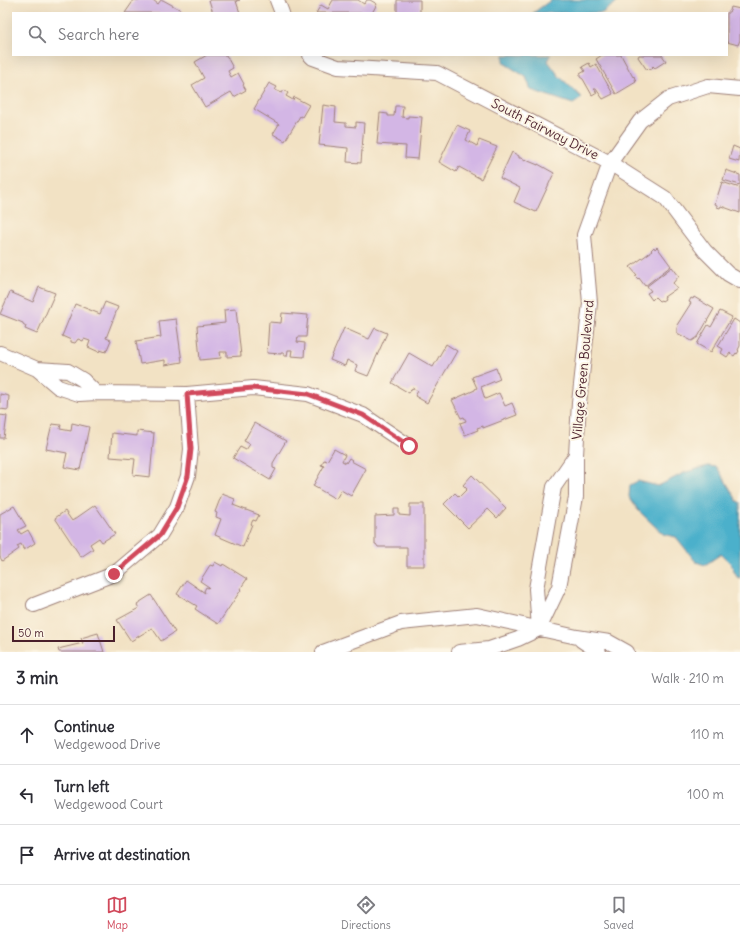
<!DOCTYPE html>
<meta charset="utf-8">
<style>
body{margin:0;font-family:Delius,sans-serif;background:#f7f7f7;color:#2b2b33}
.scale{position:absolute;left:12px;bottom:10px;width:103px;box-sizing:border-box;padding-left:4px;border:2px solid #4a1f2b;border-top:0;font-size:11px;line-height:14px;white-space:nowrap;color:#4a1f2b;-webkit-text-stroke:3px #fcf5e5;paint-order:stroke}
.stop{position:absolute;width:12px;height:12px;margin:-9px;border:3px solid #d1495b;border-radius:50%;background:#fff}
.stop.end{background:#d1495b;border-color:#fff;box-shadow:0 1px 4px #0008}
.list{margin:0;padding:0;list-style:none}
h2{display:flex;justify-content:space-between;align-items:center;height:52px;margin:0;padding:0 16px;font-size:17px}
h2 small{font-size:13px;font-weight:400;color:#7c7c81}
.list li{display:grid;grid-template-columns:26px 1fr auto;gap:12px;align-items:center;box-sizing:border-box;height:60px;padding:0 16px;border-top:1px solid #e1e1e2}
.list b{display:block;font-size:15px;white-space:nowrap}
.list p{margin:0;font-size:13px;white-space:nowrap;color:#7c7c81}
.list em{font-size:13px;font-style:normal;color:#7c7c81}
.icon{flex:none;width:22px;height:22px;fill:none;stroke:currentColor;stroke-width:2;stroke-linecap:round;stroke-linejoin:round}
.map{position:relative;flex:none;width:740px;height:652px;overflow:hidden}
.search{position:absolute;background:#fff;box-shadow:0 4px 16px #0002;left:12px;right:12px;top:12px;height:44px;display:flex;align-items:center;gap:10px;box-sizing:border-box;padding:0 14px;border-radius:0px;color:#7c7c81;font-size:15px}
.sheet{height:232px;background:#fff}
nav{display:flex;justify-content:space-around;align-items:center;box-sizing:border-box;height:56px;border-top:1px solid #e1e1e2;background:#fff;font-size:11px;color:#7c7c81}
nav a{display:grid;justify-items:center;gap:2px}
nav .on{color:#d1495b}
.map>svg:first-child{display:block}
.water{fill:#4cb0cb;stroke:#4b687b}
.building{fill:#d3b6e5}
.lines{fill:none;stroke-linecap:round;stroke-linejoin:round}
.minor-casing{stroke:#9e8078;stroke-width:16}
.minor{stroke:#fff;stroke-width:14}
.route{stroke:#d1495b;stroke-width:5}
.labels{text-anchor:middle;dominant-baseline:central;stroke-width:4;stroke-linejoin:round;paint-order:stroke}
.street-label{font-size:13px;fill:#4a1f2b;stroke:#fcf5e5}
</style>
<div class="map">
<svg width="740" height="652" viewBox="0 0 740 652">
<rect width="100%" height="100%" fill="#fcf5e5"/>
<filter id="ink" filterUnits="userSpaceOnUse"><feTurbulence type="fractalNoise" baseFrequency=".025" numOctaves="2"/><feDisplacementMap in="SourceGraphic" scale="8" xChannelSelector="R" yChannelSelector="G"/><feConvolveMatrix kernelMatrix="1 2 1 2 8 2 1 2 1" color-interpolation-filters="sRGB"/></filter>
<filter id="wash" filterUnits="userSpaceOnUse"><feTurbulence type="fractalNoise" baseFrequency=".012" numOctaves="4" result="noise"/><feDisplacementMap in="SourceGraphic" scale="16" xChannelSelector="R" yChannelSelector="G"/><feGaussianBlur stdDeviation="0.9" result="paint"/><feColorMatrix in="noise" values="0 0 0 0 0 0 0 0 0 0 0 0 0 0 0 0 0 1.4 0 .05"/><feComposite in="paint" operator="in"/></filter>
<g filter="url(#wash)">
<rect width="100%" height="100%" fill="#f2e2c4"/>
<!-- water -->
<path class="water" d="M551 0H620L602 13H533Z
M504 55H551L548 61 559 76 582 98 573 104 531 90 526 77 504 63Z
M708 466 717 467 738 502H740V578L737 577 731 564 721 554 705 565 696 562 676 537 663 534 638 510 629 497 630 485 638 481 658 486 686 472Z"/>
<g id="blocks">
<!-- building -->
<path class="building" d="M134 0H153L158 4 161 0H163L181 10 180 13H125Z
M209 0H240L236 1 240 13H213Z
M333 0H358L364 4 367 0H370L377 4 372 13H316L321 5 328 9Z
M397 0H420V13H397Z
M731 7 740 9V40L738 45 727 42V13L730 11Z
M207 55H226L233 68 228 71 231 77 238 73 244 84 243 85 246 90 234 97 231 92 205 107 192 85 204 78 195 62Z
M602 55H621L633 77 634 76 636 82 616 94 596 59Z
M639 55H662L666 61 655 68 653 66 652 67 653 68 650 70 649 68 647 70 638 57Z
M589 63 591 67 596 64 613 94 603 99 596 89H594L597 92 592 95 583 79 580 77V74L585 71 582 67Z
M269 83 277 87 275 90 282 93 284 90 288 93 286 96 293 100 294 97 309 105 302 117 300 116 285 141 273 134 279 124 254 109Z
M323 105 336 107 335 122 346 123V126L356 127V122L364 123 361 163 347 162 348 148 319 145Z
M395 106H403L402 117 408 118V116L422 117 418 159 405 158 406 146 377 144 380 113 388 114V116H394Z
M457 125 470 131 466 140 477 146 479 140 497 147 481 179 459 167 456 172 439 162Z
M733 146 740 149 739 162 729 159Z
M512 152 519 156V158H521L525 161 526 160 538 165V164L554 173 536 212 514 202 520 188 500 178Z
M726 170 740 175V185L723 180Z
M722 182 740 188V213L721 206 720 208 717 207V205L715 204Z
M654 247 655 249 657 247 671 266 645 286 639 278 638 279 635 276 637 275 630 267 652 251 651 250Z
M672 267 679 276 673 283 677 288 664 297 665 299 662 301 661 300 659 301 655 297 652 300 647 293 651 291 647 286Z
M39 287 55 293 37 334 25 329 26 326 23 324V323L0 314 10 292 33 302Z
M694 297 714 309 698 337 692 341 677 333V328L678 326 677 325 691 303 689 302 691 298 693 299Z
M105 302 118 307 106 338 111 340 106 352 100 350 99 352 88 347 90 341 84 339 83 341 78 339 75 343 71 342V340L62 336 75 304 100 314Z
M236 309 241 356 227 357V352H220L221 358 200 360 197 326 225 323 224 310Z
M720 311 732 317 711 352 697 344 708 325 711 327Z
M282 313 308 315 306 337H298L297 342 305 343 304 357 291 356 292 350H288L287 356H284V353H281V354L267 353 269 322 281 323Z
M176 319 182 362 165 365V360L140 364 136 341 161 337 159 321Z
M734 319 740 323V346L738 350 739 351 737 354 736 353 734 356 730 353 727 357 721 353 723 349 718 346Z
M344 328 369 339 375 328 387 333 368 376 355 371 357 365 347 360 345 366 330 360Z
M446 344 457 351 427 403 415 396 418 391 412 388 409 393 392 383 409 353 433 367Z
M496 368 500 379 481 387 485 399 499 393 505 406 512 403 517 415 483 428V426L477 428 478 430 465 435 460 423 466 421 464 417 461 418 452 400 475 390V389L477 388 472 377Z
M0 394 9 396 8 410 0 409Z
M0 415 7 416 4 438H0Z
M72 423 89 427 80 470 64 467 67 453 46 449 52 424 61 425 60 429 71 431Z
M254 423 286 441 273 463V468L276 469 270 480 233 458 240 447 246 450 250 444 244 441Z
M137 431 154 433 150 477 133 475 135 459 110 457 112 433 137 436Z
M334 449 345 455 342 461 346 463 349 458 352 460 351 461 366 469 351 496 341 490 336 499 313 486 324 466 321 465 324 460 327 461Z
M472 475 506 508 497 518 488 509 468 528 444 504 455 493 459 497 467 489 463 485Z
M222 494 235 499 233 505 259 515 256 521 253 520 251 524H252L243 547 215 535 221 519 216 517 217 513 215 512Z
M410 504H424V566H407V547H378L376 544H375V516L394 515V509H399V515L410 516Z
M95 505 115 534 102 542 99 538 90 544 93 549 81 557 55 518 65 511 72 521Z
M14 506 26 526 18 530 21 534 28 530 35 543 24 550 21 544 17 546 19 549 2 561 0 557V514Z
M215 562 222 566 223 564 247 579 240 589 241 590 218 624 195 609 197 606 177 594 186 580 205 593 204 591 206 587 208 588 209 587 200 581 210 565 213 566Z
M151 595 175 632 161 641 152 628 131 641 117 620 139 608 137 605 140 603V602Z
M98 633 104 652H59L58 649 83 643 81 638Z"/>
</g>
</g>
<g filter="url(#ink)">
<use href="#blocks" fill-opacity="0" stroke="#9e8078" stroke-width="1"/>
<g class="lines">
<defs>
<path id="minor" d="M277 0 282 13
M310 55 313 58 338 67 437 73 610 163 665 198 705 251 728 274 740 281
M0 353 37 369 58 387 79 394 96 393 187 394 253 388 308 394 363 415 409 446
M37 369 68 371 83 380 96 393
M34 605 114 574 160 535 177 507 188 476 191 449 187 394
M539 628 536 589 554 487 576 455
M539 629 559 587 576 497V455L579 403 590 303 584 235 610 163 640 121 668 99 708 86 740 89
M581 640 599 652
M323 652 401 623 477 615 577 637 609 642 627 652
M459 652 489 649 518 639 539 629"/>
</defs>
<!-- minor casing -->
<use href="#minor" class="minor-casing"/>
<!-- minor -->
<use href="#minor" class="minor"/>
</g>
</g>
<g class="lines" filter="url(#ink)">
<!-- route -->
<path class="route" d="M114 574 160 535 177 507 188 476 191 449 187 394 253 388 308 394 363 415 409 446"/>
</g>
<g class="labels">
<!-- street labels -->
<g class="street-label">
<text transform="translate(545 129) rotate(27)">South Fairway Drive</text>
<text transform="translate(583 370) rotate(-85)">Village Green Boulevard</text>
</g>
</g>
</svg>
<div class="scale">50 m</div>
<div class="stop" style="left:409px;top:446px"></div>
<div class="stop end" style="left:114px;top:574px"></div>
<div class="search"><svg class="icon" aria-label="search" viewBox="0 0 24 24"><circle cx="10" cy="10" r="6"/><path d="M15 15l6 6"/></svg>Search here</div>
</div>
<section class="sheet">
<h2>3 min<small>Walk · 210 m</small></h2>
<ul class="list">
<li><svg class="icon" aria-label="ahead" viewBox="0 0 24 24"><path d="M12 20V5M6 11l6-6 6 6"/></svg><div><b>Continue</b><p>Wedgewood Drive</p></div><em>110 m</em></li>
<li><svg class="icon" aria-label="left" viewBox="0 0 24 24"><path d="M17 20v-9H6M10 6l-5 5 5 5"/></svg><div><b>Turn left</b><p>Wedgewood Court</p></div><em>100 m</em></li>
<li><svg class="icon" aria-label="arrive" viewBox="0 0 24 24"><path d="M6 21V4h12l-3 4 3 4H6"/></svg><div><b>Arrive at destination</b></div></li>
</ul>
</section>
<nav>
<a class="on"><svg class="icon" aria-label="map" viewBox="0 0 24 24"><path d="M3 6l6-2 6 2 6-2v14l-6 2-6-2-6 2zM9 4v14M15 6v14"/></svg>Map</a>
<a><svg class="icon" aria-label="directions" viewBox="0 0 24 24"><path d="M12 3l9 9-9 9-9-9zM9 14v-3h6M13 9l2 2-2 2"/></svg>Directions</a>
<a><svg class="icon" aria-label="saved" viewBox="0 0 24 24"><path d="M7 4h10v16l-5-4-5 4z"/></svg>Saved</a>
</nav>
